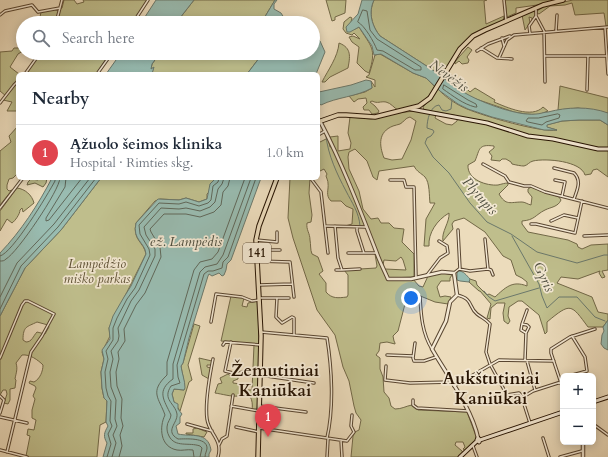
<!DOCTYPE html>
<meta charset="utf-8">
<style>
body{margin:0;font-family:Cardo,serif;background:#f6f6f7;color:#1f2937}
.controls{position:absolute;right:12px;bottom:12px;display:grid;overflow:hidden;border-radius:6px;box-shadow:0 2px 10px #0003}
.controls button{width:36px;height:36px;display:grid;place-items:center;padding:0;border:0;border-bottom:1px solid #e0e1e3;background:#fff;color:#1f2937;font:20px sans-serif}
.you{position:absolute;left:411px;top:298px;width:14px;height:14px;margin:-10px;border:3px solid #fff;border-radius:50%;background:#1a73e8;box-shadow:0 0 0 6px #1a73e833}
.badge{display:grid;place-items:center;width:26px;height:26px;border-radius:50%;background:#8f2418;color:#fff;font-size:13px;font-weight:700}
.pin{position:absolute;translate:-50% -33px;filter:drop-shadow(0 1px 2px #0008)}
.pin::after{content:'';position:absolute;top:21px;width:14px;height:12px;background:inherit;clip-path:polygon(0 0,100% 0,50% 100%)}
.list{margin:0;padding:0;list-style:none}
h2{display:flex;justify-content:space-between;align-items:center;height:52px;margin:0;padding:0 16px;font-size:17px}
h2 small{font-size:13px;font-weight:400;color:#747a83}
.list li{display:grid;grid-template-columns:26px 1fr auto;gap:12px;align-items:center;box-sizing:border-box;height:56px;padding:0 16px;border-top:1px solid #e0e1e3}
.list b{display:block;font-size:15px;white-space:nowrap}
.list p{margin:0;font-size:13px;white-space:nowrap;color:#747a83}
.list em{font-size:13px;font-style:normal;color:#747a83}
.icon{flex:none;width:22px;height:22px;fill:none;stroke:currentColor;stroke-width:2;stroke-linecap:round;stroke-linejoin:round}
.map{position:relative;flex:none;width:608px;height:457px;overflow:hidden}
.search{position:absolute;background:#fff;box-shadow:0 2px 10px #0003;left:16px;top:16px;width:304px;height:44px;display:flex;align-items:center;gap:10px;box-sizing:border-box;padding:0 14px;border-radius:22px;color:#747a83;font-size:15px}
.panel{position:absolute;background:#fff;box-shadow:0 2px 10px #0003;left:16px;top:72px;width:304px;height:108px;border-radius:6px}
.map>svg:first-child{display:block}
.green{fill:#bfbe8c;stroke:#726847;fill-rule:evenodd}
.water{fill:#99bcb1;stroke:#6b786b}
.lines{fill:none;stroke-linecap:round;stroke-linejoin:round}
.shore{stroke:#60685a;stroke-width:1}
.stream{stroke:#6b786b;stroke-width:1}
.minor-casing{stroke:#584530;stroke-width:3.5}
.tertiary-casing{stroke:#584530;stroke-width:4.5}
.secondary-casing{stroke:#261302;stroke-width:5}
.primary-casing{stroke:#261302;stroke-width:5.5}
.minor{stroke:#f3e8d3;stroke-width:1.5}
.tertiary{stroke:#f3e8d3;stroke-width:2.5}
.secondary{stroke:#f3e8d3;stroke-width:3}
.primary{stroke:#ecdcbc;stroke-width:3.5}
.labels{text-anchor:middle;dominant-baseline:central;stroke-width:3.5;stroke-linejoin:round;paint-order:stroke}
.shield{fill:#f3e8d3;stroke:#645341;stroke-width:1}
.shield-label{font-size:12px;font-weight:bold;fill:#261302}
.park-label{font-size:13px;font-style:italic;fill:#5c4f32;stroke:#f3e8d3}
.water-label{font-size:14px;font-style:italic;fill:#4e4e3f;stroke:#f3e8d3}
.district-label{font-size:17px;font-weight:bold;fill:#261302;stroke:#f3e8d3}
</style>
<div class="map">
<svg width="608" height="457" viewBox="0 0 608 457">
<rect width="100%" height="100%" fill="#ecdcbc"/>
<filter id="stains"><feTurbulence type="fractalNoise" baseFrequency=".005" numOctaves="4"/><feColorMatrix values="0 0 0 0 .2 0 0 0 0 .09 0 0 0 0 .02 0 0 0 .5 -.17"/></filter>
<radialGradient id="worn" r=".72"><stop offset=".6" stop-color="#630" stop-opacity="0"/><stop offset="1" stop-color="#630" stop-opacity=".3"/></radialGradient>
<!-- green -->
<path class="green" d="M64 0H74L77 4 84 2 83 0H148L131 23H43L39 22 41 12 62 8Z
M194 0H275L263 20 266 23 273 16 279 23H176Z
M326 0H346L345 13 335 17V20L332 21Z
M374 0H487L484 1 486 24 504 16 503 21 470 37 442 76 380 36C372 26 368 13 374 0Z
M505 0H556L537 5 516 8V13L507 17Z
M573 0H608V26H606L604 13 575 15 572 3 565 5 550 6 539 14 537 13V11L545 6Z
M533 11H535V16L532 20V18L529 17 530 23 525 30 522 15Z
M350 17 352 18 351 22 346 27 355 29 359 27C371 47 377 48 369 73L365 71 357 63 359 47 352 42 349 37 353 36 360 39 354 33 352 35 346 33 343 29 344 22Z
M339 43C352 48 350 57 348 68L330 77 325 82H322C328 70 338 57 339 43Z
M468 47 472 50 467 57 469 60 468 63 462 64 459 61 455 64V62L459 57Z
M14 48H23V51L18 54 10 67 19 74H18V111H7L12 102 3 100 6 96 0 91V52L12 51Z
M31 53H66L68 55 70 53H110L96 74H25L39 55Z
M160 53H263L247 74H152L153 68 151 69 152 64Z
M380 54 413 73 426 78 435 87C423 105 418 105 398 110 394 108 391 103 386 102 380 101 378 104 372 101L370 102 375 106 379 111 378 113 372 114 369 110H364L363 107 367 103 366 98 358 99 354 102 349 96 365 92 372 88 371 81 375 87V80L366 77 369 75 375 55Z
M450 74 455 77 470 92 475 88 495 100 494 102C506 107 532 119 543 107L548 111 538 115 526 114 514 112 470 97 447 81Z
M560 86 608 98V113L578 108 558 110Z
M437 88C445 97 457 105 467 109 484 116 541 133 557 130L546 127V125L562 121 579 120H600L608 125V177L597 169 593 170 591 174 585 175C581 161 546 158 533 161 529 162 528 165 524 166 521 166 516 165 512 164L511 162 506 159H502L500 161 491 160 492 156 489 152 494 148V146C478 144 480 149 475 161L468 165C467 180 487 186 498 185 502 184 505 183 508 183V185L499 194C506 206 510 202 522 202 525 202 527 204 531 205L532 197 528 192V189L531 187 559 197 561 200C558 207 551 207 545 210 535 215 535 220 522 221V224L528 232 568 240 577 244 578 247 582 249 591 245 608 244V270L602 271 605 277 602 278 599 273 600 271 578 279 561 277 557 283 592 297 598 312 608 314V320L603 327H588C571 304 571 302 547 322V332L545 334 539 315 522 301H518L509 307 508 316 510 321 508 324 504 321 503 313 505 303H497L491 308 490 319 487 318 491 304 480 291H479L469 282 470 279 476 281 477 285 487 295 489 294 495 297C505 288 512 280 527 286V282L522 278 516 275 511 260 503 256 485 232 464 218 454 221 452 224 453 229 443 241C441 232 450 222 449 213 437 220 428 233 429 246H424L426 219 435 203H430C429 196 430 183 425 177 421 173 417 172 414 166L379 171 377 180 373 177 367 161 355 149 349 152 348 157 349 169 359 191 363 209 371 219 378 218 381 223H389L394 228 404 229 402 242 414 254V277L389 278 385 269 406 270 403 260 401 257 396 261 384 260 383 265 330 137 338 136V151L350 149 351 143 348 133 350 117 371 119 397 113 424 110 423 107 430 100ZM437 112 458 116 457 121 452 125 446 124 435 118ZM410 117 416 121 411 140 402 159 392 160 384 158C379 145 378 132 393 126 395 125 398 125 400 124 404 122 405 118 410 117Z
M18 126V173L13 178 9 179 7 185V189L9 191 12 190 0 205V151L11 142 9 136Z
M328 138 330 147H332L367 226H345L352 224 353 209 346 206 341 201H331C325 195 329 190 328 183 328 181 327 179 326 176L327 174 324 169 318 172V143Z
M40 178H47L46 183 43 187 35 183 27 185 28 182 31 179 38 180Z
M101 178H224L207 194V199L199 202 186 198 179 200 160 199 155 201 136 223C132 240 144 242 146 254L109 328 110 336 102 352 104 359 101 372 102 388 104 398 107 401 106 422 100 425 97 457H29L26 456 30 436 27 435 28 429 34 430 36 420 32 418V410L35 399 33 396 36 388 35 386 29 383 30 381 34 382C40 379 43 371 43 365 38 360 30 354 22 355L16 363C18 369 16 373 15 379L16 380 15 388 10 389V400L8 404 4 403 7 394 6 390H3L0 395V316L25 268 61 230ZM37 322 48 325 49 327 45 334 37 332C33 336 32 342 26 342L23 340C23 326 27 327 37 322Z
M290 178H310L309 193 312 215 311 222 307 223C306 230 310 233 310 240 311 245 310 249 312 254L318 257 323 271 319 274 326 283V292C332 299 338 298 347 297L348 295V275L344 270 376 268 377 266 375 254 387 278 413 279 419 286 423 287 428 276 444 273 452 275 450 278V281H441L437 287 440 297 445 296 451 297 448 304 435 302 413 293 405 304 398 331 393 336 394 341 395 343V344L387 342 380 343 379 351 376 355 380 358V369L383 377 384 392 389 398 391 406 395 409C402 409 406 406 412 405L418 410 467 412 476 436V440L466 451 463 449 465 447 463 442H456L455 445 462 451 463 453 459 457H351L353 436 355 432 359 430 361 420 356 413 354 406 349 381 343 367 335 335 317 310 293 238 288 218Z
M17 188C25 189 32 195 34 203L23 212 22 208 20 210C20 214 15 221 12 223L7 219 0 231V211Z
M231 296 244 298 242 306 247 307 248 303 258 301 259 344 221 341Z
M194 324 200 326 188 365 192 380 189 382 180 411 174 402 172 394 174 389 184 390C185 382 182 374 181 366L183 363Z
M254 345 259 346 258 410H252C253 404 252 394 245 394 242 394 240 395 238 396 232 397 222 394 215 393L218 384 222 383 220 378 228 374 232 377 238 376V379L233 381V383L241 384 246 390H252Z
M199 358 212 361 211 365H207V367L211 368 209 379 202 375Z
M197 428 207 432 204 437 186 434V433H193V429Z"/>
<!-- water -->
<path class="water" d="M156 0H194L176 23H141Z
M275 0H277L274 4V9L281 13 286 21 295 23H279L273 17 264 23 263 20Z
M362 0H374C368 13 372 26 380 36L439 74C459 92 478 101 503 109 514 112 524 115 536 114 540 114 544 112 548 112 567 107 589 106 608 113V125L600 120H579L562 121 547 125V127L557 130H544L492 117 468 109 458 104 440 91 426 78 413 73 381 54 374 55 372 46 359 27 350 32H347L346 27 358 14Z
M313 35 320 41 325 52 316 74H247L263 53H313Z
M121 53H160L152 64 151 69 154 67 152 74H106Z
M366 80 371 81 372 88C356 97 337 97 321 105L318 103 319 92 351 85Z
M52 178H101L61 230 25 268 0 316V253C21 231 38 205 52 178Z
M224 178H261L231 260 227 264 226 270 224 275 222 276 219 273 212 276 209 274 208 276 189 338 183 363 181 366C182 374 185 380 185 388L184 390 174 389 172 394 174 402 178 404V409L182 414 180 417V423L176 426 178 434C191 437 208 431 211 450L209 454V457H103L107 443C103 436 104 433 108 426L106 422 107 401 104 398 102 388 101 372 104 359 102 350 110 339 109 328 113 316 124 297 131 286 146 254C145 242 132 240 136 223L158 199 179 200 186 198 199 202 207 199 210 184 215 179Z
M458 271C464 271 466 275 470 279L469 282 460 281 457 280V273Z
M608 320V350L604 348 601 344 602 335 604 331 603 327Z"/>
<g class="lines">
<!-- shore -->
<path class="shore" d="M363 10 367 11 370 30 377 39 421 67V70H415L383 51 377 50C374 42 365 26 358 22Z
M444 85 468 100 476 104 477 107H475C463 104 453 96 443 89Z
M558 114 560 115 559 118 546 122 542 125 528 122 526 121 528 118H538Z
M66 178 65 187 46 218V221L49 220 82 178
M0 256C12 254 48 194 55 181V178
M0 261C3 261 4 261 6 259 17 253 60 190 60 178
M0 297 17 263 54 224 90 178
M0 309 21 266 58 227 96 178
M107 457 111 444 108 434 112 426 110 421 111 401 108 396 106 388 105 372 108 359 106 351 113 340V328L117 318 127 299 135 288 150 255 149 249 140 234 139 225 159 203 179 204 186 202 199 206 208 203 211 200 213 186 218 182 219 178
M112 457 116 443 113 435 117 426 115 419 116 400 111 387 110 372 113 359 111 351 118 341 119 336 118 328 122 320 131 301 139 290 155 256V249L146 235 144 227 161 208 179 209 186 208 200 211 210 207 215 202 218 189 222 184 224 178
M119 457 122 446 120 435 123 426 121 418 122 399 117 386 116 372 119 359 118 352 125 341 124 329 136 305 145 293 161 257 160 247 151 232 150 229 164 214H186L200 217 214 212 221 205 223 192 228 186 230 178
M194 457 193 450C187 449 182 451 177 450 160 447 159 427 165 415 159 398 149 392 167 375V362L194 270 200 262 212 259 218 252 245 178
M200 457 202 448 200 446C189 442 175 448 169 436 167 432 167 430 167 427 167 422 171 419 171 415 164 400 156 391 173 379V364L200 272 205 267 217 264 223 255 251 178
M205 457C205 453 207 451 207 448 207 437 185 439 178 439 164 431 178 423 177 414 175 403 162 400 171 386L180 383 178 377 177 365 204 274 208 271H213L222 268 223 262 228 257 256 178"/>
<!-- stream -->
<path class="stream" d="M452 100 451 109 446 111 442 110 439 105C430 106 427 120 427 128L433 130 434 132 431 136 427 138 425 143 433 157 449 173 470 203 487 222 511 234 537 252 577 263 604 255H608
M326 136C328 155 337 174 346 191 352 203 359 212 360 226
M512 236 539 284 542 296 547 308 559 297H577L595 317 605 321
M484 291 489 297 495 301 539 288"/>
<defs>
<path id="minor" d="M504 0 506 20
M536 10V16L544 31 545 82
M0 15 5 11 32 5 38 12 60 8
M56 23 62 0
M133 23 148 0
M605 28 608 74
M556 31 557 15
M530 33 529 26 536 16
M502 38 504 46
M481 48 497 58 512 59
M477 51 488 44 510 36
M545 56H607
M499 58 507 40 514 35 608 27
M25 74 40 53
M97 74 112 53
M587 90 588 56
M0 103 14 85 18 81
M318 135 325 131
M483 164 505 176 509 182 524 186H531L545 192 608 208
M554 168 574 173C582 181 577 190 574 199
M312 180 321 192 328 253
M390 180H404L406 187H414L416 278
M555 180 565 182 562 196
M0 208 23 178
M551 221 564 215 578 218
M531 224H536L575 233 582 201
M326 226 366 227
M335 226 338 258 342 270H336
M357 227V231L364 253
M458 230 460 269
M584 236 608 235
M485 239 488 269 491 270 493 275
M256 240 277 242V232
M258 250H280
M348 253H376
M257 261 290 262 294 297
M342 270 360 269
M454 273 459 269 470 271 488 269
M427 275 440 258 448 253 447 246 439 241
M259 285 292 284
M457 295C474 299 468 307 477 314 482 318 486 319 490 324L486 352 490 364 507 395 519 393 523 397
M420 297C421 315 422 333 432 349
M261 298H289
M277 298 276 317 282 323 292 317 294 318V335
M211 322 216 294 242 297 252 301 259 300
M522 324 527 310
M261 332 327 338C332 369 334 408 327 438
M231 342 225 371 237 374 245 371 260 369
M415 343 413 358 414 361H424L436 357
M223 345 225 342 261 345
M387 355 413 356
M0 358 22 305 25 301H28L54 314 42 336 31 352 7 452
M213 359C210 374 205 404 207 419 209 434 223 439 218 457
M525 360 526 333 529 327 527 325 522 324 521 330 526 333
M527 361 535 390
M386 366 385 380 410 383 452 382
M260 375 314 383
M569 376 587 371 585 357 572 336
M454 386 499 360 554 361
M563 389 551 353V349L570 337 595 329
M0 396 4 400 0 413
M413 400V405L417 408 468 411
M231 406 259 411
M259 406 306 412
M0 417 27 423
M530 423 523 401V397L533 391 561 382
M187 424 212 431
M593 424 608 435
M236 427 259 432
M259 428 347 441 354 432 351 426 352 415
M543 438 549 457
M341 440 342 457
M219 445 222 439 227 436 233 395
M473 446 477 457
M0 450 27 457
M327 457 328 439
M560 457 582 451"/>
<path id="tertiary" d="M320 121C342 163 359 207 376 251 379 260 384 270 388 279H411L442 272 454 273 457 295 450 302 446 321 432 349C447 375 472 409 478 438
M583 457V442"/>
<path id="secondary" d="M411 109 487 123 528 136 553 139 598 149H608
M593 402 608 397
M478 438 480 440 479 442 477 440Z
M480 440 563 412
M460 457 477 441"/>
<path id="primary" d="M318 122 338 115H346L375 117 419 106 430 98 460 49 473 36 485 30 543 5 563 0
M258 457 261 336 256 240 259 226 277 178"/>
</defs>
<!-- minor casing -->
<use href="#minor" class="minor-casing"/>
<!-- tertiary casing -->
<use href="#tertiary" class="tertiary-casing"/>
<!-- secondary casing -->
<use href="#secondary" class="secondary-casing"/>
<!-- primary casing -->
<use href="#primary" class="primary-casing"/>
<!-- minor -->
<use href="#minor" class="minor"/>
<!-- tertiary -->
<use href="#tertiary" class="tertiary"/>
<!-- secondary -->
<use href="#secondary" class="secondary"/>
<!-- primary -->
<use href="#primary" class="primary"/>
</g>
<g class="labels">
<!-- shield labels -->
<rect class="shield" x="243" y="243" width="28" height="20" rx="3"/>
<g class="shield-label">
<text x="257" y="253">141</text>
</g>
<!-- park labels -->
<g class="park-label">
<text x="97" y="264">Lampėdžio<tspan x="97" dy="15">miško parkas</tspan></text>
</g>
<!-- water labels -->
<g class="water-label">
<text transform="translate(449 76) rotate(36)">Nevėžis</text>
<text transform="translate(480 196) rotate(48)">Plytupis</text>
<text x="186" y="241">ež. Lampėdis</text>
<text transform="translate(544 277) rotate(65)">Gyris</text>
</g>
<!-- district labels -->
<g class="district-label">
<text x="275" y="370">Žemutiniai<tspan x="275" dy="20">Kaniūkai</tspan></text>
<text x="491" y="378">Aukštutiniai<tspan x="491" dy="20">Kaniūkai</tspan></text>
</g>
</g>
<rect width="100%" height="100%" filter="url(#stains)"/>
<rect width="100%" height="100%" fill="url(#worn)"/>
</svg>
<div class="controls">
<button>+</button>
<button>−</button>
</div>
<div class="you"></div>
<div class="pin badge" style="left:268px;top:437px;background:#e0444e">1</div>
<div class="search"><svg class="icon" aria-label="search" viewBox="0 0 24 24"><circle cx="10" cy="10" r="6"/><path d="M15 15l6 6"/></svg>Search here</div>
<section class="panel">
<h2>Nearby<small></small></h2>
<ul class="list">
<li><span class="badge" style="background:#e0444e">1</span><div><b>Ąžuolo šeimos klinika</b><p>Hospital · Rimties skg.</p></div><em>1.0 km</em></li>
</ul>
</section>
</div>
